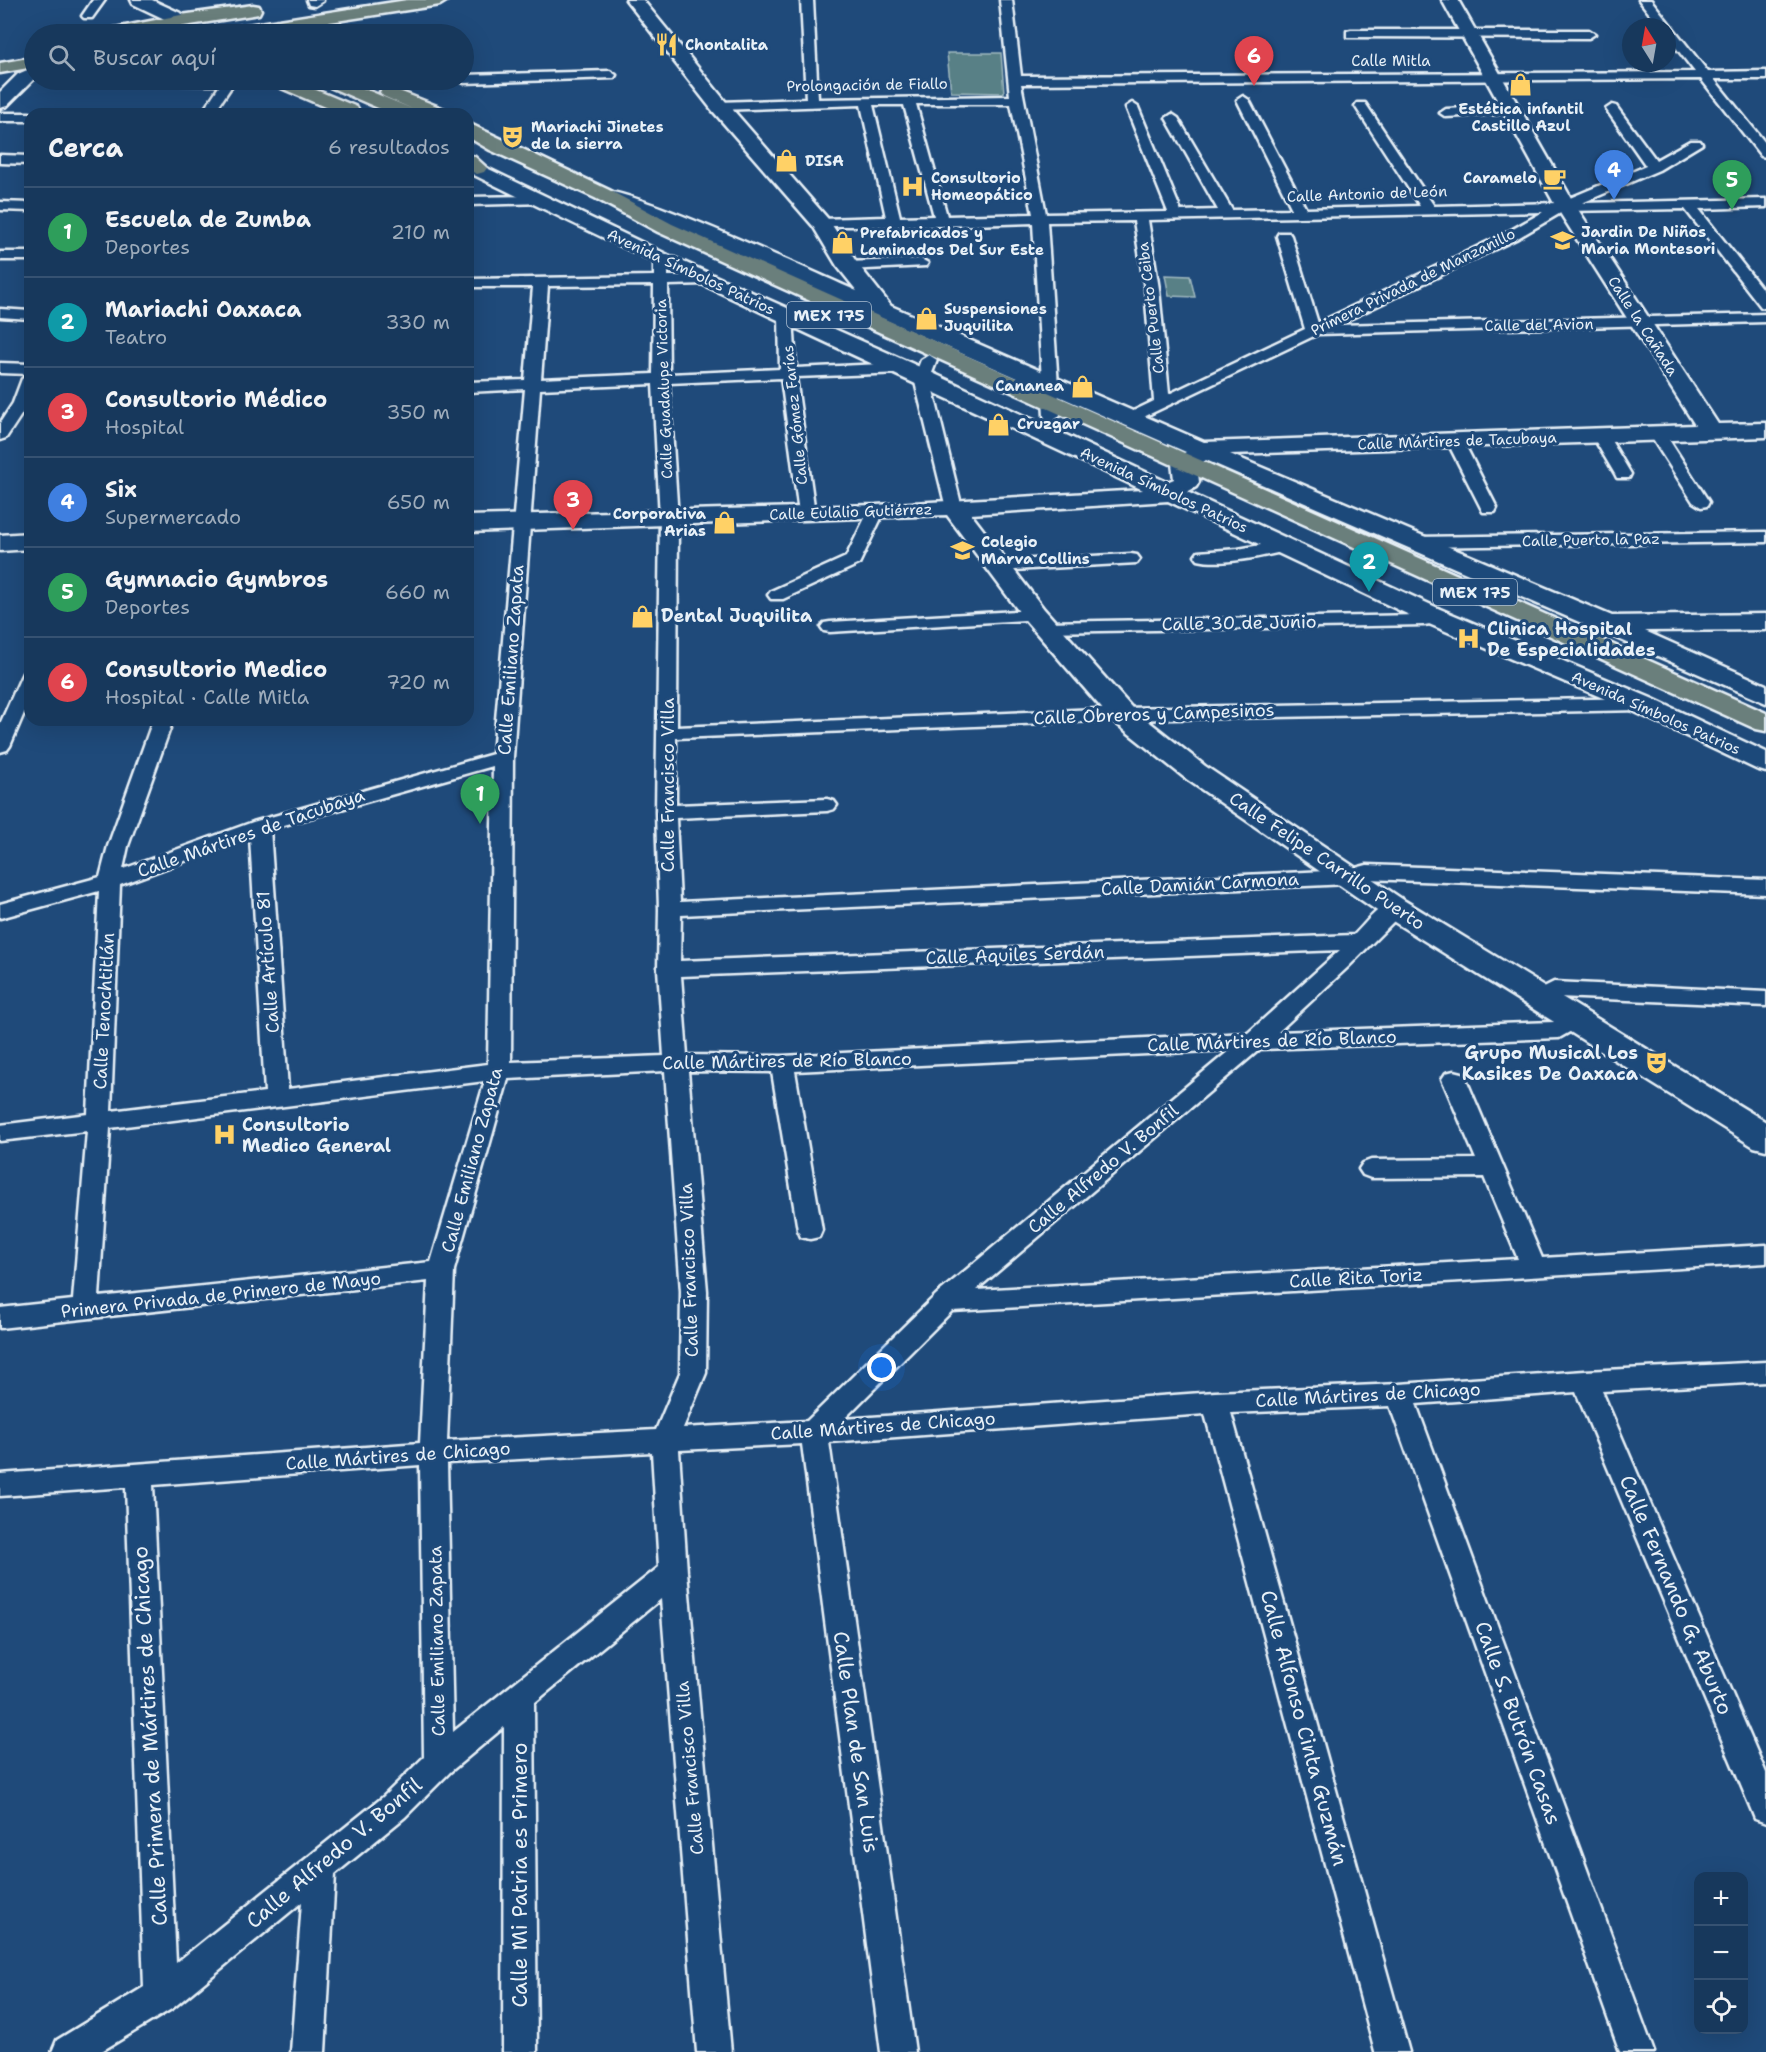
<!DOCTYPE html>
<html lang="es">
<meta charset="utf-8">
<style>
body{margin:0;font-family:"Shantell Sans",sans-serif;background:#244365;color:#f1f3f6}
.controls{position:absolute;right:18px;bottom:18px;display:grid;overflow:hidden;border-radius:12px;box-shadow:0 6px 24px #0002}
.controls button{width:54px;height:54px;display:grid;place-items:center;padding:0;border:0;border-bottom:2px solid #365272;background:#17385c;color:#f1f3f6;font:30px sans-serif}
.compass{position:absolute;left:1622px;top:18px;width:54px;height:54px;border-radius:50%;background:#17385c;box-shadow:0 6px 24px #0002;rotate:349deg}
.you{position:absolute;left:882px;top:1368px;width:21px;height:21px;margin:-15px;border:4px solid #fff;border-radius:50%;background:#1a73e8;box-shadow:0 0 0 9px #1a73e833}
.badge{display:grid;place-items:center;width:39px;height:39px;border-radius:50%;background:#8abfa5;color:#fff;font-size:20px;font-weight:700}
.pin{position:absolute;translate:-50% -50px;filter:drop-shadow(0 2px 3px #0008)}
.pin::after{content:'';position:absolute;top:32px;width:21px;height:18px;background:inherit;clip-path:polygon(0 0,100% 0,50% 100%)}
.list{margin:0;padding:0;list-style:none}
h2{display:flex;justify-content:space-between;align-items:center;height:78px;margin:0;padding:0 24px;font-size:26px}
h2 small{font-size:20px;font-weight:400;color:#9eacbb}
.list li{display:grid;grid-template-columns:39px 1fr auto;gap:18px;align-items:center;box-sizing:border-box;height:90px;padding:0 24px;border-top:2px solid #365272}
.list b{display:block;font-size:22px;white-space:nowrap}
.list p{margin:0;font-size:20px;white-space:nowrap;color:#9eacbb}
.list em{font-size:20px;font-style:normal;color:#9eacbb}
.icon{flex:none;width:33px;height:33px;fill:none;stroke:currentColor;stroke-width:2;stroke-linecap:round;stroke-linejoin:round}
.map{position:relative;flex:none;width:1766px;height:2052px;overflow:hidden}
.search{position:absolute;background:#17385c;box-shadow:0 6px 24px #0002;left:24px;top:24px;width:450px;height:66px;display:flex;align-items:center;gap:15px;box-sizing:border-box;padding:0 21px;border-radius:33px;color:#9eacbb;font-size:22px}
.panel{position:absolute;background:#17385c;box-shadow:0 6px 24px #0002;left:24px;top:108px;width:450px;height:618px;border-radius:18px}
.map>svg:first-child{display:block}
.green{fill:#588086;stroke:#a0b8bf;stroke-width:1.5}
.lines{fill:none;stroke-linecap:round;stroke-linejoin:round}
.street-casing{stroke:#e8f1f8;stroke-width:5}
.secondary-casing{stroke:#e8f1f8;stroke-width:5}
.primary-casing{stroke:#e8f1f8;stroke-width:5}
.street{fill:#1f4a7a;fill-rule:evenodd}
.secondary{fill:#1f4a7a;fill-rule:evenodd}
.primary{fill:#6b7f7c;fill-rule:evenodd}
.labels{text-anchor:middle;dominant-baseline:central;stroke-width:6;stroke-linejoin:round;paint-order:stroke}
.far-poi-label{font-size:15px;font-weight:bold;fill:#e8f1f8;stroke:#1f4a7a;text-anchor:start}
.far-street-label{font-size:15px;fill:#e8f1f8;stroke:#1f4a7a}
.shield{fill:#1f4a7a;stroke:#acbfd2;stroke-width:1.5}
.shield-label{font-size:16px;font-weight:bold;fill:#e8f1f8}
.poi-label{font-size:18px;font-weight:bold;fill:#e8f1f8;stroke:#1f4a7a;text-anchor:start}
.street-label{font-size:18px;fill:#e8f1f8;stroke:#1f4a7a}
.near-street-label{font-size:21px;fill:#e8f1f8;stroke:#1f4a7a}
</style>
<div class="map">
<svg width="1766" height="2052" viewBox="0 0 1766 2052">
<rect width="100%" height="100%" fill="#1f4a7a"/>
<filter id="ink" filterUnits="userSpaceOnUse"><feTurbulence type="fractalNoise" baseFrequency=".0167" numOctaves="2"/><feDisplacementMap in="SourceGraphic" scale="12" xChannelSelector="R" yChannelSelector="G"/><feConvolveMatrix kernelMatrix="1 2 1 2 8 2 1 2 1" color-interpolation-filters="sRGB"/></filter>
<g filter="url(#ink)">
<!-- green -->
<path class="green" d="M947 53H1001L1004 93 951 92Z
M1165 275 1190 276 1195 297 1169 296Z"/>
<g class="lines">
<defs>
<path id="street" d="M93 0H105L92 18H84L82 16Z
M801 0H813L818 99 1010 96 1000 0H1012L1021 76 1695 72 1667 36V27H1660L1639 0H1651L1708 72 1766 71V79H1714L1766 144V157L1761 156 1701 79 1021 84 1046 214 1168 212 1126 107 1132 103 1138 107 1181 211 1218 210 1166 118 1172 114 1178 118 1232 210 1292 209 1237 100 1243 96 1249 100 1306 209 1420 206 1355 106 1357 103H1365L1434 206 1558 203 1646 166 1606 109 1612 105 1616 106 1656 160 1690 141H1700L1702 144 1659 170 1582 203 1766 199V207L1699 209 1766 294V308L1761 307 1685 209 1564 211 1516 239 1337 325 1766 314V322L1318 334 1131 423 1125 421 1123 418 1125 415 1154 401 1145 289 1134 221 1047 222 1060 416 1052 421 1046 419 1044 416 1033 223 942 226H816L814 223 821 219 886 217 861 105 719 110 713 106 719 102 806 99ZM916 104H1011L1033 214 947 216ZM873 105H904L934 216 900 217ZM1543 212 1506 233 1318 323 1291 236 1289 233H1279L1277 236 1305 329 1169 394 1159 289 1148 220Z
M1351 30H1589L1595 34 1589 38 1347 37V31Z
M610 71 616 75 614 78 464 83 458 80H464V75Z
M129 80H241L233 84 213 114H201L220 85 135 84Z
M365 80H458L452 84 369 87 363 83Z
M1512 106 1518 110 1516 113 1446 117 1440 113 1446 109Z
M0 113H30L33 114H30V121H0Z
M0 155 30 156V164L0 163Z
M539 196 546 200 544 203 468 205V197Z
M0 202 30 203V211L0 210Z
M0 252H30V260H0Z
M661 255 668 259V276H707L714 280 707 284 668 285 669 374 780 369 779 316 786 312 793 316 796 368 903 363 911 368 903 373 796 377 815 513 813 517H801L799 513 781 378 669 383 678 518 677 727 1122 708 1641 698 1648 700 1651 704 1648 708 1641 710 1122 720 676 738V805L827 799 834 801 837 805 834 809 827 811 676 818 680 902 1348 870 1367 865 1766 880V894L1367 879 1348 884 681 915 680 961 1354 935C1367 923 1382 898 1402 903L1405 908 1402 913 1349 966 1278 1032 1554 1022C1564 1016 1570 1011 1582 1015L1585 1020 1582 1025 1559 1038 1260 1049 976 1290 1518 1259 1484 1177 1371 1178 1363 1175 1359 1169 1363 1163 1371 1160 1476 1159 1442 1079 1446 1073 1454 1071 1462 1073 1466 1079 1542 1258 1766 1245V1263L952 1311 844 1419 1215 1392 1399 1384 1585 1371 1766 1362V1382L1602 1391 1766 1773V1823L1755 1819 1751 1809 1576 1392 1416 1404 1654 2052H1620L1390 1406 1231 1413 1409 2052H1375L1205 1414 829 1442 915 2052H881L802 1444 679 1450 687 1572 731 2052H697L661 1599 534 1703 537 2052H503L504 1727 450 1772 405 1817 335 1874 325 2052H291L302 1902 173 2008 100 2052H52L57 2040 144 1987 126 1487 0 1496V1474L420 1443 428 1281 0 1328V1308L73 1300 87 1131 0 1141V1125L88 1114 99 891 0 918V904L100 877 108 846 153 720H173L128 846 123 869 253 822 493 754 525 389 468 392V382L525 380 533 287H468V279L654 276V259ZM654 285 653 374 541 379 548 286ZM653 384 660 518 656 812 659 909 658 969 664 1056 511 1062 513 757 540 389ZM493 766 488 1064 288 1089 270 829ZM250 837 265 1092 111 1111 120 885ZM1340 950 1248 1033 782 1056 687 1055 681 976ZM1230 1050 936 1295 807 1421 683 1428 706 1373 707 1291 688 1071 772 1072 798 1230 801 1237 810 1239 819 1237 822 1230 795 1071ZM665 1071 681 1291 680 1373 656 1430 447 1441 454 1270 508 1079ZM485 1081 431 1262 99 1297 110 1128ZM652 1452 659 1567 453 1732 447 1463ZM420 1465 424 1757 383 1797 176 1963 153 1485Z
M921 259 928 263 926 266 848 270 841 266 848 262Z
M0 309 30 311V319L0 317Z
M929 355 937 360 930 378 962 508 960 512H948L946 508 914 378 921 360Z
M0 363 30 364V374L0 373Z
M30 374 29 403 6 438 0 440V423L13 403 22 379Z
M1658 430 1666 435 1709 502 1707 506 1701 507 1693 502 1650 435Z
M1601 432 1607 434 1631 474 1629 478H1617L1615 474 1593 437Z
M1455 436 1463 441 1497 508 1495 512H1483L1481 508 1447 441Z
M876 507 882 508 884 512 859 564 783 599H771L768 595 771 591 846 557 868 512 870 508Z
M1766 532V542L1416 547 1410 546 1407 542 1410 538 1416 537Z
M1283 541 1289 542 1292 546 1289 550C1265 556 1222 566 1198 560L1195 556 1198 552 1238 549Z
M1131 554 1137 555 1140 559 1137 563 997 571 991 570 988 566 991 562 997 561Z
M1035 610 1041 611 1044 615 1041 619 830 632 824 631 821 627 824 623 830 622Z
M1431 610 1437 611 1440 615 1430 624 1424 625 1045 632 1039 631 1036 627 1039 623 1045 622 1420 615Z
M30 671V699L10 746 7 750 0 752V724L21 677 23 673Z
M1554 982 1766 992V1006L1558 997 1540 1005 1532 1003 1529 998 1532 993Z"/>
<path id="secondary" d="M131 0H152L187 16 190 20 187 24H175L133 4Z
M307 0H323V1L315 6 309 5Z
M626 0H643L726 102 828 219 857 263 891 306 1204 442 1695 425 1555 205 1442 0H1458L1575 205 1718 424 1766 423V437L1230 454 1612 616 1766 614V630L1645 631 1766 685V703L1206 460 1197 466 1199 482 1196 487 1187 492 1440 609 1651 698 1766 752V772L1756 769 1631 710 1422 621 1168 501 971 514 1044 609 1132 708 1205 766 1405 901 1766 1122V1150L1754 1147 1383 915 1185 778 1112 720 1026 621 947 515 468 532V516L876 505 1143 490C918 384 691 282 468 172V159L668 255 911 363 1167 482 1174 479 1172 463 1175 458 1186 452 672 226 598 199 595 195 598 191C624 184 819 275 857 291L837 266 813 226 712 110Z
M34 67V79L7 106 0 108V92L18 74Z
M30 533V549L0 551V535Z"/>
<path id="primary" d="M407 0H448L440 5 252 34H213L216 30 222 29Z
M253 5 259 6 261 10 259 14 134 34H101L104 30 110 29 181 15Z
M34 57V67L0 73V63Z
M269 80H292L357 107 359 111 357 114H341L272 84Z
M320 80H343L415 110 417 114H392L323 84Z
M389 87 447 110 449 114H424L383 96 380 92 383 88Z
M468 123 609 190 672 224 1766 713V731L1756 729 658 232 595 198 490 150 468 137Z
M468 155 475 157 487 168 484 172 477 174 468 170Z"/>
</defs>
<!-- street casing -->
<use href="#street" class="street-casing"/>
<!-- secondary casing -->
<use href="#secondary" class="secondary-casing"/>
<!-- primary casing -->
<use href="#primary" class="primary-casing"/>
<!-- street -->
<use href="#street" class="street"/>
<!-- secondary -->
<use href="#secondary" class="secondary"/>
<!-- primary -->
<use href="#primary" class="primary"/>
</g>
</g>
<!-- icons -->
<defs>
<symbol id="restaurant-bare" viewBox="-9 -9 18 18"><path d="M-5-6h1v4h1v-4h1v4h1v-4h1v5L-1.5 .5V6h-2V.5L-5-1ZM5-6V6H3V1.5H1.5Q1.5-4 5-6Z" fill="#ffd166" stroke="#1f4a7a" stroke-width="2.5" paint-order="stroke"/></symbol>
<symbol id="shop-bare" viewBox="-9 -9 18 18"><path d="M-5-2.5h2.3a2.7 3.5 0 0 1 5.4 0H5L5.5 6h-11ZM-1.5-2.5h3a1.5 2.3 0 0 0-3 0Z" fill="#ffd166" stroke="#1f4a7a" stroke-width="2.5" paint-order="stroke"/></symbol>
<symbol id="theatre-bare" viewBox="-9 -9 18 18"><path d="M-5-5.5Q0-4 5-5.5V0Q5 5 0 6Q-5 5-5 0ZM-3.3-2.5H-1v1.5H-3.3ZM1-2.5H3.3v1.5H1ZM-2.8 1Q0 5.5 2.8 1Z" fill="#ffd166" stroke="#1f4a7a" stroke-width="2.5" paint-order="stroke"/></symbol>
<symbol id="cafe-bare" viewBox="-9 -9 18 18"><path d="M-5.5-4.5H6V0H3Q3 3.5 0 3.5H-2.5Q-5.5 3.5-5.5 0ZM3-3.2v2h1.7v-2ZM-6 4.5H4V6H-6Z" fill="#ffd166" stroke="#1f4a7a" stroke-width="2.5" paint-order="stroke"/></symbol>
<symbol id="hospital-bare" viewBox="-9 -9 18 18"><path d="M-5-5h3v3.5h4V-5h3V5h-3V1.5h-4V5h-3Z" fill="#ffd166" stroke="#1f4a7a" stroke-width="2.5" paint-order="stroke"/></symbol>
<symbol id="school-bare" viewBox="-9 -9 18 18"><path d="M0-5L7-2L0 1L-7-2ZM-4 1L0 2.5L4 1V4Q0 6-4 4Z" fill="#ffd166" stroke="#1f4a7a" stroke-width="2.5" paint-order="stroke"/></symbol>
</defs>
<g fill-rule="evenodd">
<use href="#restaurant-bare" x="650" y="28" width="33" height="33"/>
<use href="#shop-bare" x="1504" y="68" width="33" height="33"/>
<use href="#theatre-bare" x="496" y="120" width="33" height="33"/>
<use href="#shop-bare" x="770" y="144" width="33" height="33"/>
<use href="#cafe-bare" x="1538" y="162" width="33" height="33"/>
<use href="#hospital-bare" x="896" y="170" width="33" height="33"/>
<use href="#school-bare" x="1546" y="224" width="33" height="33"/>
<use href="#shop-bare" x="826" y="226" width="33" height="33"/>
<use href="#shop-bare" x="910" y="302" width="33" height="33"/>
<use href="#shop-bare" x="1066" y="370" width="33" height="33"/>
<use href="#shop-bare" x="982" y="408" width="33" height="33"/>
<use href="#shop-bare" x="708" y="506" width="33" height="33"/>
<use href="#school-bare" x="946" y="534" width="33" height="33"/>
<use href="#shop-bare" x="626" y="600" width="33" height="33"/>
<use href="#hospital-bare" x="1452" y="622" width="33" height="33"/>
<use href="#theatre-bare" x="1640" y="1046" width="33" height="33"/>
<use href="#hospital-bare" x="208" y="1118" width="33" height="33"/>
</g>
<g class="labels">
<!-- far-poi labels -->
<g class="far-poi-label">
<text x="685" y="45">Chontalita</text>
<text x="1521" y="109" text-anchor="middle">Estética infantil<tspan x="1521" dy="17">Castillo Azul</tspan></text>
<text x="531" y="127">Mariachi Jinetes<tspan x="531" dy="17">de la sierra</tspan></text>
<text x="805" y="161">DISA</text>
<text x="931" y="178">Consultorio<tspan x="931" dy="17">Homeopático</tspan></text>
<text x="1537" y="178" text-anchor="end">Caramelo</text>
<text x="1581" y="232">Jardin De Niños<tspan x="1581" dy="17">Maria Montesori</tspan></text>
<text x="860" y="233">Prefabricados y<tspan x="860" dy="17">Laminados Del Sur Este</tspan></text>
<text x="944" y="309">Suspensiones<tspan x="944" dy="17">Juquilita</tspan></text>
<text x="1064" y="386" text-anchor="end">Cananea</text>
<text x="1017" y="424">Cruzgar</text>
<text x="706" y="514" text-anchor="end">Corporativa<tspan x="706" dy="17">Arias</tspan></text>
<text x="981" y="542">Colegio<tspan x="981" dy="17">Marva Collins</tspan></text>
</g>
<!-- far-street labels -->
<g class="far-street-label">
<text x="1391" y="61">Calle Mitla</text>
<text transform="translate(867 85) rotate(-1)">Prolongación de Fiallo</text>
<text transform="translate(1367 194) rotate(-2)">Calle Antonio de León</text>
<text transform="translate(691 272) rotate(25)">Avenida Símbolos Patrios</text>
<text transform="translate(1413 282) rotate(-26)">Primera Privada de Manzanillo</text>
<text transform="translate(1151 308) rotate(-97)">Calle Puerto Ceiba</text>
<text transform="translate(1539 325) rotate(-1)">Calle del Avion</text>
<text transform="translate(1643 326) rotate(57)">Calle la Cañada</text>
<text transform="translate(664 389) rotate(-92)">Calle Guadalupe Victoria</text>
<text transform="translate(795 415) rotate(-96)">Calle Gómez Farías</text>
<text transform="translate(1457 441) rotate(-2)">Calle Mártires de Tacubaya</text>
<text transform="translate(1164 490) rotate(25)">Avenida Símbolos Patrios</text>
<text transform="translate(851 512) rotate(-2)">Calle Eulalio Gutiérrez</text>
<text transform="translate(1591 540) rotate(-1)">Calle Puerto la Paz</text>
<text transform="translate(1656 713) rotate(24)">Avenida Símbolos Patrios</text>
</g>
<!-- shield labels -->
<g class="shield">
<rect x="787" y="302" width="84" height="26" rx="4.5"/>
<rect x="1433" y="579" width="84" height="26" rx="4.5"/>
</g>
<g class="shield-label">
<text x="829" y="315">MEX 175</text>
<text x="1475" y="592">MEX 175</text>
</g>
<!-- poi labels -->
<g class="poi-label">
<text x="661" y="616">Dental Juquilita</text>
<text x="1487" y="629">Clinica Hospital<tspan x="1487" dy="21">De Especialidades</tspan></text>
<text x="1638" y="1053" text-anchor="end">Grupo Musical Los<tspan x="1638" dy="21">Kasikes De Oaxaca</tspan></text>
<text x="242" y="1125">Consultorio<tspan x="242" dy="21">Medico General</tspan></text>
</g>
<!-- street labels -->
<g class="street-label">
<text transform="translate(1239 623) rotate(-1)">Calle 30 de Junio</text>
<text transform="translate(511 660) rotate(-86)">Calle Emiliano Zapata</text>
<text transform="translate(1154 714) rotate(-2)">Calle Obreros y Campesinos</text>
<text transform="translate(668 785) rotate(-90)">Calle Francisco Villa</text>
<text transform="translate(251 833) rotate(-19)">Calle Mártires de Tacubaya</text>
<text transform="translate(1327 861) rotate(34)">Calle Felipe Carrillo Puerto</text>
<text transform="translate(1200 884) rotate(-3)">Calle Damián Carmona</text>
<text transform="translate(1015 955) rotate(-2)">Calle Aquiles Serdán</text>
<text transform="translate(268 962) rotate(-94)">Calle Artículo 81</text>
<text transform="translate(104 1011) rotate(-87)">Calle Tenochtitlán</text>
<text transform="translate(1272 1041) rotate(-2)">Calle Mártires de Río Blanco</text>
<text transform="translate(787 1061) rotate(-1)">Calle Mártires de Río Blanco</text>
<text transform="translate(472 1160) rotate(-75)">Calle Emiliano Zapata</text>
<text transform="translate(1103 1169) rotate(-40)">Calle Alfredo V. Bonfil</text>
<text transform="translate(689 1270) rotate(-92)">Calle Francisco Villa</text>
<text transform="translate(1356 1278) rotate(-3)">Calle Rita Toriz</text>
<text transform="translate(221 1295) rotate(-6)">Primera Privada de Primero de Mayo</text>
<text transform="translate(1368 1395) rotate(-3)">Calle Mártires de Chicago</text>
<text transform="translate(883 1426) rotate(-4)">Calle Mártires de Chicago</text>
<text transform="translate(398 1456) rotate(-4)">Calle Mártires de Chicago</text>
<text transform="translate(437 1641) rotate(-91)">Calle Emiliano Zapata</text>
<text transform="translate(690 1768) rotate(-95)">Calle Francisco Villa</text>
</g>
<!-- near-street labels -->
<g class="near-street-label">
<text transform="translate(1676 1595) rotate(67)">Calle Fernando G. Aburto</text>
<text transform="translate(1518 1723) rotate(70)">Calle S. Butrón Casas</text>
<text transform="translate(1304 1728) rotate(75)">Calle Alfonso Cinta Guzmán</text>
<text transform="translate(150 1736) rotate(-93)">Calle Primera de Mártires de Chicago</text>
<text transform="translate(856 1742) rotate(82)">Calle Plan de San Luis</text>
<text transform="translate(334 1853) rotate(-40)">Calle Alfredo V. Bonfil</text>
<text transform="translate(520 1875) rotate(-90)">Calle Mi Patria es Primero</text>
</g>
</g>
</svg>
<div class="controls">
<button>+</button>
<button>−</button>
<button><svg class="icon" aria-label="locate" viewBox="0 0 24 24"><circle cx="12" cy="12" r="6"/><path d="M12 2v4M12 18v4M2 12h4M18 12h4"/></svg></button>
</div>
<svg class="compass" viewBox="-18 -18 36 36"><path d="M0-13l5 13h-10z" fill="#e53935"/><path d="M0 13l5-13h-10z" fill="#9eacbb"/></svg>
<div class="you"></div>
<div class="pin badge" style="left:480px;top:824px;background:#2e9e5b">1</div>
<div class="pin badge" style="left:1369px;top:592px;background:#0f9aa8">2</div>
<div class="pin badge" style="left:573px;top:530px;background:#e0444e">3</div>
<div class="pin badge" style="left:1614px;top:200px;background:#3f7fe0">4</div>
<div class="pin badge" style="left:1732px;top:210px;background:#2e9e5b">5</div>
<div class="pin badge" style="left:1254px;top:86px;background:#e0444e">6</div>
<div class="search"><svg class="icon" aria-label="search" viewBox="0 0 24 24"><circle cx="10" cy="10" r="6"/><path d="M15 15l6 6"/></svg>Buscar aquí</div>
<section class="panel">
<h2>Cerca<small>6 resultados</small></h2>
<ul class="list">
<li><span class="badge" style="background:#2e9e5b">1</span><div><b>Escuela de Zumba</b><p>Deportes</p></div><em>210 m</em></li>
<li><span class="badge" style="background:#0f9aa8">2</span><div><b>Mariachi Oaxaca</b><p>Teatro</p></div><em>330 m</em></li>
<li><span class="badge" style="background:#e0444e">3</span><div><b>Consultorio Médico</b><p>Hospital</p></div><em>350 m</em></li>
<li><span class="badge" style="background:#3f7fe0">4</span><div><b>Six</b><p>Supermercado</p></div><em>650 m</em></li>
<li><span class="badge" style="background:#2e9e5b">5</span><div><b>Gymnacio Gymbros</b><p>Deportes</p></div><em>660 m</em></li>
<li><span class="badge" style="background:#e0444e">6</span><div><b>Consultorio Medico</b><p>Hospital · Calle Mitla</p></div><em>720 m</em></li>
</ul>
</section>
</div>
